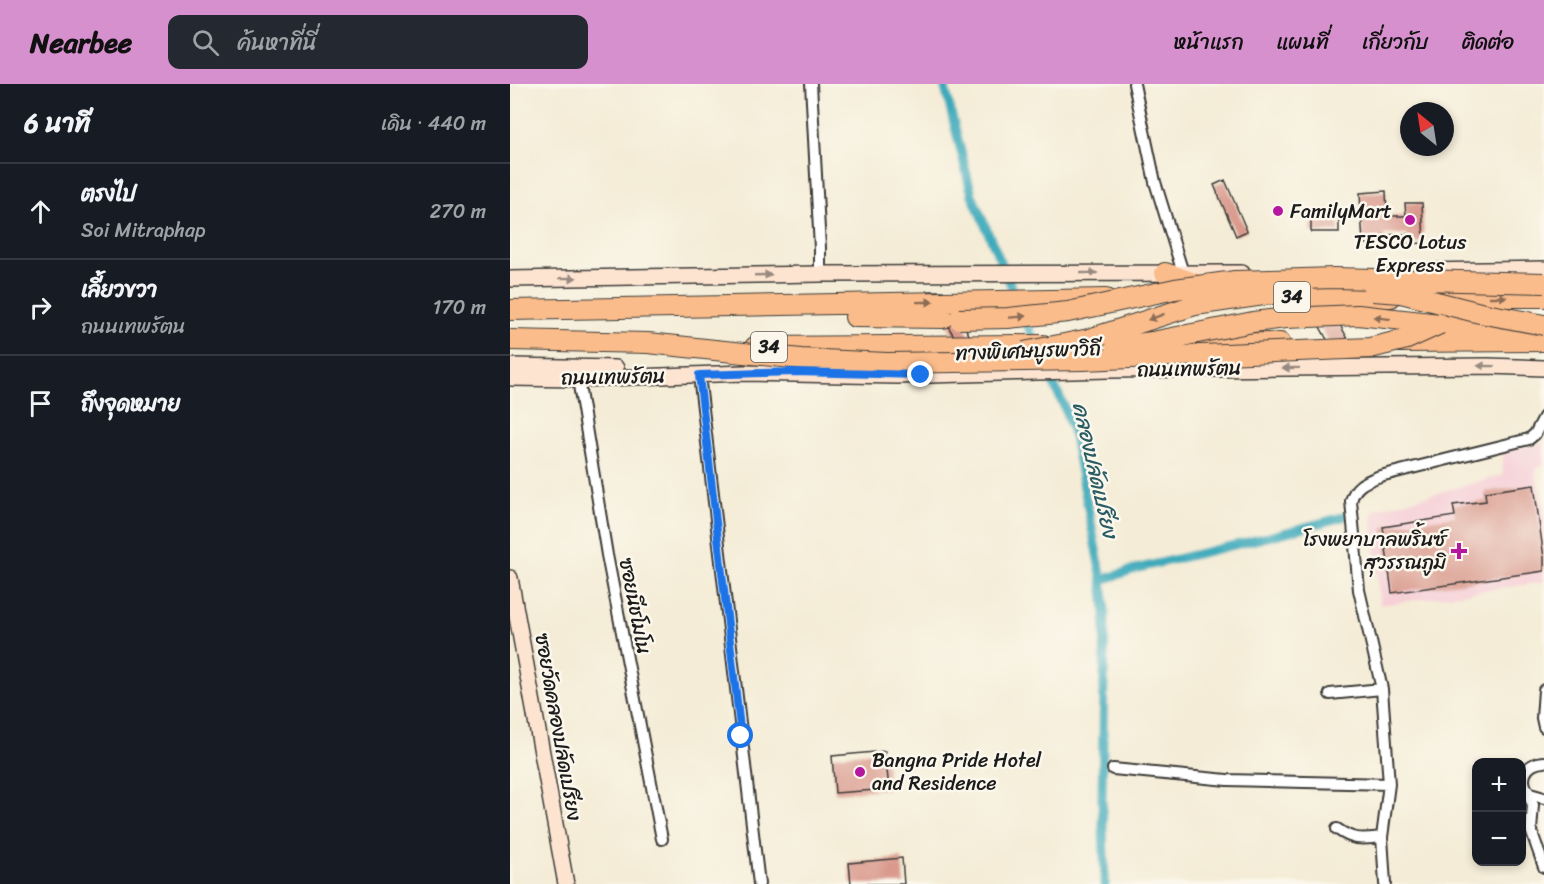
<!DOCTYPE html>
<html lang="th">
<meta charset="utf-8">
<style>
body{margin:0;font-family:Sriracha,"Playpen Sans Thai",sans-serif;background:#242831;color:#f1f3f6}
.controls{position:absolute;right:18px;bottom:18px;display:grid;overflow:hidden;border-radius:12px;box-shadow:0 3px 9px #0003}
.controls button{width:54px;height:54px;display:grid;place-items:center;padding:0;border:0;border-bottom:2px solid #363941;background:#171b24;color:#f1f3f6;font:30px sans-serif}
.compass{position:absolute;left:890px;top:18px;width:54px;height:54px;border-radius:50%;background:#171b24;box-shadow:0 3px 9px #0003;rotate:330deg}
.stop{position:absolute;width:18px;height:18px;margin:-14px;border:4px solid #1a73e8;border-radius:50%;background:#fff}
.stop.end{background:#1a73e8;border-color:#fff;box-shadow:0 2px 6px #0008}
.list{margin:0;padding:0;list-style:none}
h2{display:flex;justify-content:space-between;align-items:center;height:78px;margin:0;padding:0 24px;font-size:26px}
h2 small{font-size:20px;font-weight:400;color:#9ea1a6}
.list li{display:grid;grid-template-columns:39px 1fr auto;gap:18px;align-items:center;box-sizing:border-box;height:96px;padding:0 24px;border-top:2px solid #363941}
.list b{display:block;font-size:22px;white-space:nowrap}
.list p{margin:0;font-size:20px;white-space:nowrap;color:#9ea1a6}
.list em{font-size:20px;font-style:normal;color:#9ea1a6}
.icon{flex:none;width:33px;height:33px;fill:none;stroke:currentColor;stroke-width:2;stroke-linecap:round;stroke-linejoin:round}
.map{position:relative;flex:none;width:1034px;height:800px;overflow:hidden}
header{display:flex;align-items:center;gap:36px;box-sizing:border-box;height:84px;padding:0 30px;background:#d690ce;color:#111}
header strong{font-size:28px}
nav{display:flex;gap:33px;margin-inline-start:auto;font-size:21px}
.search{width:420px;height:54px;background:#242831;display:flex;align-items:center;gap:15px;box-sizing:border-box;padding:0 21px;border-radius:12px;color:#9ea1a6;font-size:22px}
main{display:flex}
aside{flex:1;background:#171b24}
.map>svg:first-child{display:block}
.built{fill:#f6cfd7}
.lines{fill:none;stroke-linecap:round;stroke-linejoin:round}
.canal{stroke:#3caabb;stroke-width:9}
.building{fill:#d9998c}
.street-casing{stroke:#3c3b38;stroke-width:14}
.secondary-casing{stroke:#3c3b38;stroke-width:18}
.highway-casing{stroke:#3c3b38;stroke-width:22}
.street{stroke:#fff;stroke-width:10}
.secondary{stroke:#fde4d1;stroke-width:15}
.highway{stroke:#fabc8b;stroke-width:20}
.highway-bridge-casing{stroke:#3c3b38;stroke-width:22;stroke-linecap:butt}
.highway-bridge{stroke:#fabc8b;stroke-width:20}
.oneway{fill:#988a80}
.oneway2{fill:#8b6c54}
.route{stroke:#1a73e8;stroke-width:8}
.poi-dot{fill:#b5179e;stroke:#fbf7ec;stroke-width:2}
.labels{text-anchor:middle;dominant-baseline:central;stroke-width:5;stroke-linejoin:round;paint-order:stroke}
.shield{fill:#fbf7ec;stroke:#5f5e5a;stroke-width:1.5}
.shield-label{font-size:18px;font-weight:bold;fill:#1c1c1c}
.poi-label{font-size:20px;fill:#1c1c1c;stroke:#fbf7ec;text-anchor:start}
.street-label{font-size:20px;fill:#1c1c1c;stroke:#fbf7ec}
.water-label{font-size:21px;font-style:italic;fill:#2a5c64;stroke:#fbf7ec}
</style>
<header>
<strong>Nearbee</strong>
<div class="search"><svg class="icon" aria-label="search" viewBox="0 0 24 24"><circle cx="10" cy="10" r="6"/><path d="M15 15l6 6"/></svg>ค้นหาที่นี่</div>
<nav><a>หน้าแรก</a><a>แผนที่</a><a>เกี่ยวกับ</a><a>ติดต่อ</a></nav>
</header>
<main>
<aside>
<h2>6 นาที<small>เดิน · 440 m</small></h2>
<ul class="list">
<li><svg class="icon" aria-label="ahead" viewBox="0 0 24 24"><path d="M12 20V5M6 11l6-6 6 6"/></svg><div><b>ตรงไป</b><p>Soi Mitraphap</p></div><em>270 m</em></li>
<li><svg class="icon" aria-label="right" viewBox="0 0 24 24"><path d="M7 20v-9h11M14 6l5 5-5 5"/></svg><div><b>เลี้ยวขวา</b><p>ถนนเทพรัตน</p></div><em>170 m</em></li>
<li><svg class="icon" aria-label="arrive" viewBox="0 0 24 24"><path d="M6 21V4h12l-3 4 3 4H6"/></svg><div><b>ถึงจุดหมาย</b></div></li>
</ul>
</aside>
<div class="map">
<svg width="1034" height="800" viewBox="0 0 1034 800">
<rect width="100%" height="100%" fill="#fbf7ec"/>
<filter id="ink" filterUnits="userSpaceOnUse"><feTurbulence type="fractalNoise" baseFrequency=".0167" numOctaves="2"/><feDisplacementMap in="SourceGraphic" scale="12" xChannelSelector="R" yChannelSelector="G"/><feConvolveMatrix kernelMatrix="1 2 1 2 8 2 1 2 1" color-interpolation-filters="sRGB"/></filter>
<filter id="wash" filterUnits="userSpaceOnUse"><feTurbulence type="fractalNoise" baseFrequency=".008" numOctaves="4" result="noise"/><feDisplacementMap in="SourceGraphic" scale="24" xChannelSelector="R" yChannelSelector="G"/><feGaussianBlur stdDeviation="1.35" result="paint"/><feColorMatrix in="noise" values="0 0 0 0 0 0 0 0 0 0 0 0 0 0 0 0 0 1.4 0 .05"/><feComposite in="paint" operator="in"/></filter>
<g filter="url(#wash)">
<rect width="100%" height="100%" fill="#f4ecd6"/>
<!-- built -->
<path class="built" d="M1034 358V379L1025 387 1034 427V498L870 521 862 436 864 426 993 391V368Z"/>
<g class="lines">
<!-- canal -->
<path class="canal" d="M434 0 462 111 508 218
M513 231 527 262
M537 286 554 322 564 352 592 496 595 526 592 715 595 800
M592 496 625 485 762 452 840 431"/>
</g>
<g id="blocks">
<!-- building -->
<path class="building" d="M715 96 737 147 726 152 704 101Z
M876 107 877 132H896L895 119H912L914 159 897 160V150L874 151V159L853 160 850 109Z
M801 126H829V148H801Z
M806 199 850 276 829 277 786 200Z
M417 207H433L467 264H451Z
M1024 401 1034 474V487L882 509 873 443 945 432 943 421 976 417 975 408Z
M375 667 379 705 325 709 322 672Z
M392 774 394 800H341L339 779Z"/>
</g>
</g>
<g filter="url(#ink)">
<use href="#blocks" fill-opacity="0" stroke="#3c3b38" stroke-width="1.5"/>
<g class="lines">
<defs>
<path id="street" d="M301 0 310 164V190
M624 0 645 98 673 189
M189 291 249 800
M68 295 97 471 152 755
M1034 606 1032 634 1034 643
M820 610 872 605
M1034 678C1015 679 1008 696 1020 710L1034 714
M603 685 717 696 879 700
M1016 706 1023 721 1021 746 1034 783
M827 745C844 757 852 755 872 753
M875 800 872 753 879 700 872 605 849 506 841 417C845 401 855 398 870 392L1019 355 1025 350 1034 333"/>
<path id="secondary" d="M912 187 1034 185
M0 195 310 190 732 189
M0 282 106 284
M0 294 68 295 235 289 387 292 598 286 977 282 1034 284
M0 494 56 800"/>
<path id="highway" d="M655 189 695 203
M776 213H881
M920 213H1034
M0 226 596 215
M345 233 433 234
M930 240 1004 241
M890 258 1034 257
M659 260 770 259
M245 263 533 261"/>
</defs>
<!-- street casing -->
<use href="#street" class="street-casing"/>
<!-- secondary casing -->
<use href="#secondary" class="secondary-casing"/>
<!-- highway casing -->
<use href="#highway" class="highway-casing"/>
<!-- street -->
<use href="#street" class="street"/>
<!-- secondary -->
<use href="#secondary" class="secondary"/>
<!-- highway -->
<use href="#highway" class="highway"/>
<defs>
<path id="highway-bridge" d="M863 207 891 209 970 229 1034 241
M449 235 498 234 558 228 665 205 725 197 824 194 1034 199
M0 256 138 259 291 275 377 279 573 276 860 264 897 255 930 240
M606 263 642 258 743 238 776 234 848 231 930 240
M514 268 579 255 685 221 768 209 794 207"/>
</defs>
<!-- highway-bridge casing -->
<use href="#highway-bridge" class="highway-bridge-casing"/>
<!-- highway-bridge -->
<use href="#highway-bridge" class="highway-bridge"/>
</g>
<!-- one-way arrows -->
<defs><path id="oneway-solid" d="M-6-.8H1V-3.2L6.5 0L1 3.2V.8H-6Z" transform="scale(1.5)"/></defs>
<g class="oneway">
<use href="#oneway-solid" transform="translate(579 189)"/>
<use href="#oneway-solid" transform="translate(253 191) rotate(-2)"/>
<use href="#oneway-solid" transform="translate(58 194) rotate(-1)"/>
<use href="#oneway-solid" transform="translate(976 282) rotate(-179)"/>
<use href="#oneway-solid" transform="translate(781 284) rotate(179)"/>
</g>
<g class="oneway2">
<use href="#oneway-solid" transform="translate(988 213)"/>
<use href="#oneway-solid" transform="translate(415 218) rotate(-1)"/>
<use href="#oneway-solid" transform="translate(508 233) rotate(-4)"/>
<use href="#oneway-solid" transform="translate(646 233) rotate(160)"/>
<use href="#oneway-solid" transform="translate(872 234) rotate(-173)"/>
</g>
</g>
<g class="lines" filter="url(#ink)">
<!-- route -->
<path class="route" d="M231 652 189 291 284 288 411 291"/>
</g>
<!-- markers -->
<g class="poi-dot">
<circle cx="768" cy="127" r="6"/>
<circle cx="900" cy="136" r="6"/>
<path d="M946 458h6v6h6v6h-6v6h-6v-6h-6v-6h6z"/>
<circle cx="350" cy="688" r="6"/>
</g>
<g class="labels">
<!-- shield labels -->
<g class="shield">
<rect x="764" y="198" width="36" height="30" rx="4.5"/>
<rect x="241" y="248" width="36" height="30" rx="4.5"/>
</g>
<g class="shield-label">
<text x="782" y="213">34</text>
<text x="259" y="263">34</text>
</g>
<!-- poi labels -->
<g class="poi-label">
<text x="780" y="127">FamilyMart</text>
<text x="900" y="158" text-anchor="middle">TESCO Lotus<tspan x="900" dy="23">Express</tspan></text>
<text x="936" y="455" text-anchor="end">โรงพยาบาลพริ้นซ์<tspan x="936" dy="23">สุวรรณภูมิ</tspan></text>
<text x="362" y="676">Bangna Pride Hotel<tspan x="362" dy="23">and Residence</tspan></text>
</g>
<!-- street labels -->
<g class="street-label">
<text transform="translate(518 267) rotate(-2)">ทางพิเศษบูรพาวิถี</text>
<text transform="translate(679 285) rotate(-1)">ถนนเทพรัตน</text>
<text transform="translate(103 293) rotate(-1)">ถนนเทพรัตน</text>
<text transform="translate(125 522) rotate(79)">ซอยนีชโมโน</text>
<text transform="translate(48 643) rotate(80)">ซอยวัดคลองปลัดเปรียง</text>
</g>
<!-- water labels -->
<g class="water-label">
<text transform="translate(585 386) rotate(77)">คลองปลัดเปรียง</text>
</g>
</g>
</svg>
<div class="controls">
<button>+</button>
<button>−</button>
</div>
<svg class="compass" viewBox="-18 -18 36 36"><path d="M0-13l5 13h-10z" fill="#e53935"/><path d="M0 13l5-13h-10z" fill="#9ea1a6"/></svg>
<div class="stop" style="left:231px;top:652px"></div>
<div class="stop end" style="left:411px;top:291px"></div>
</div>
</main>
